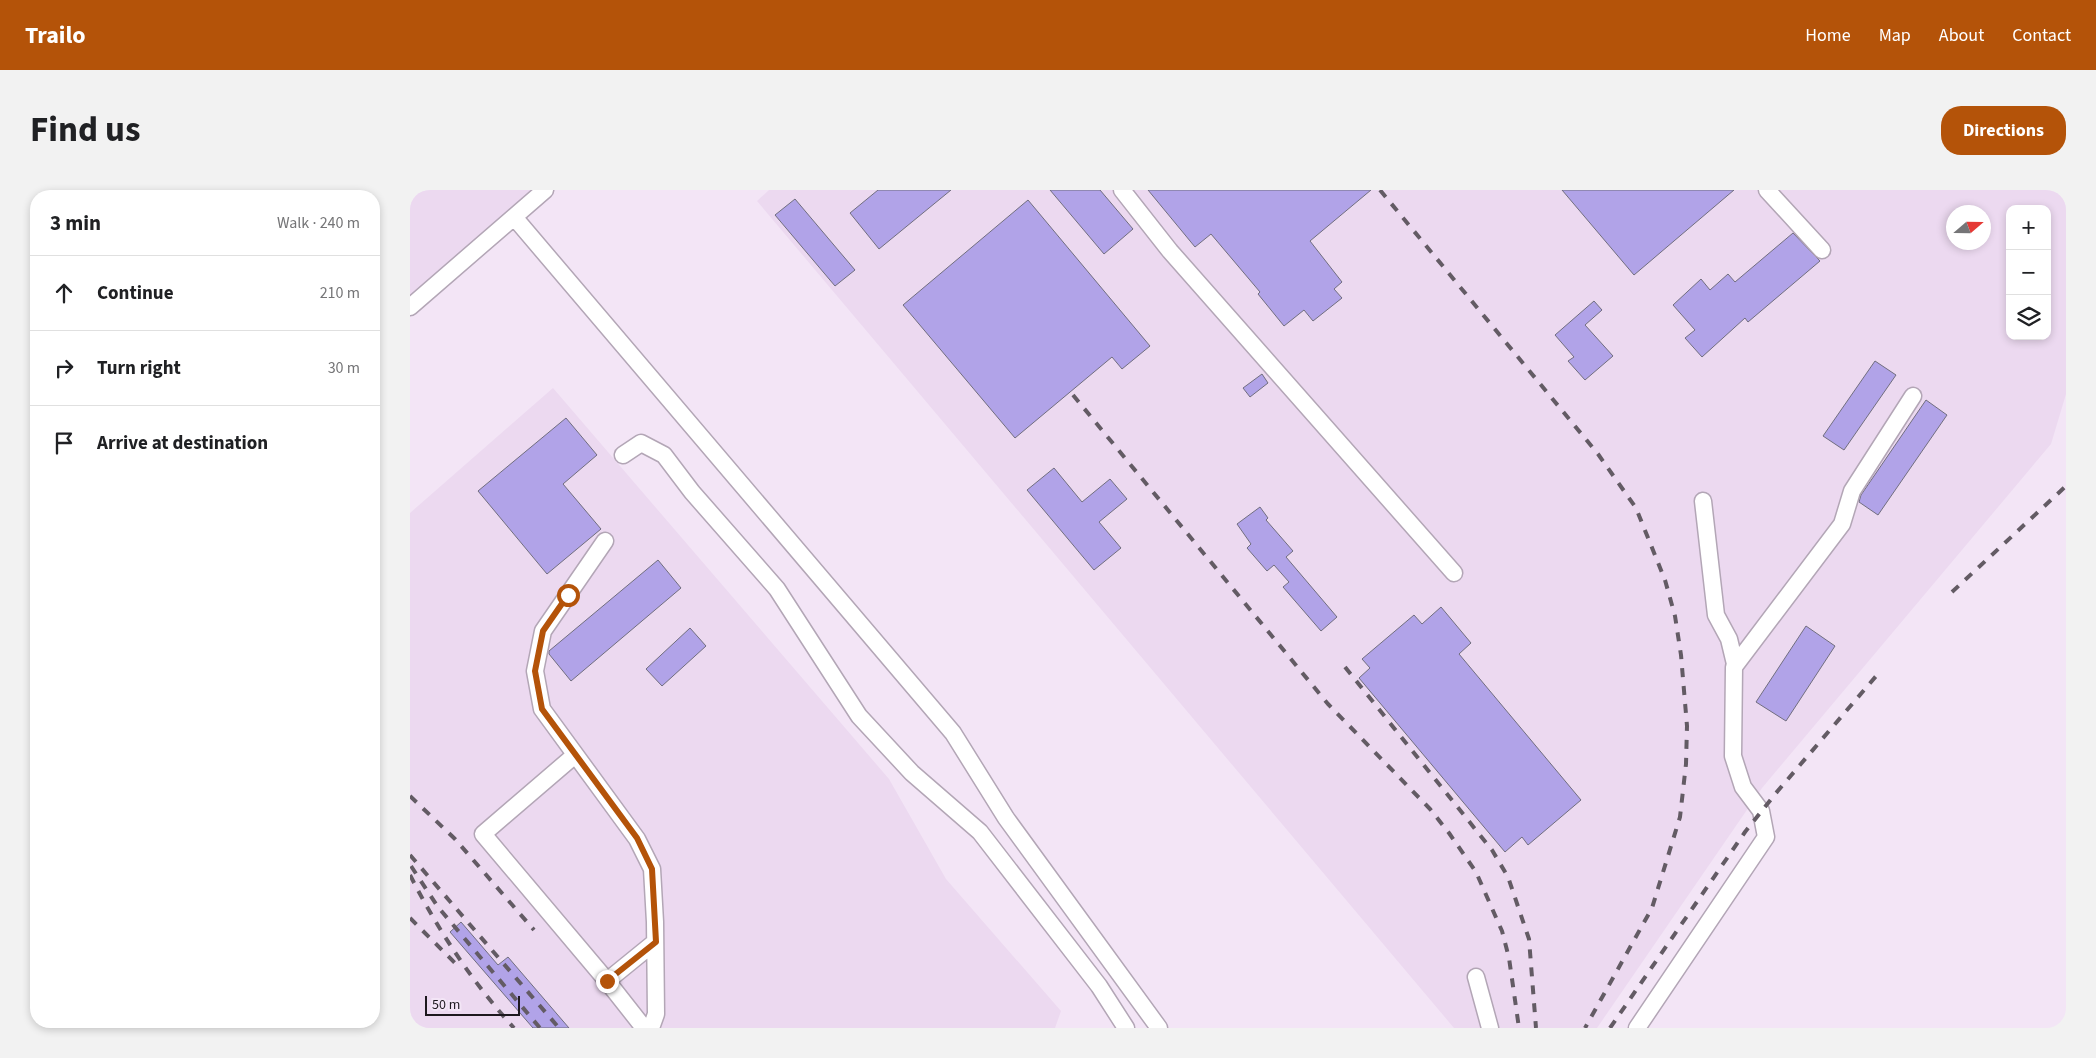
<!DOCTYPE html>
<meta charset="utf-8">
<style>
body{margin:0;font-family:"Source Sans 3",sans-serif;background:#f2f2f2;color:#202124}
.controls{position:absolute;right:15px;top:15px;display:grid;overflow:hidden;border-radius:10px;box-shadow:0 2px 8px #0003}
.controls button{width:45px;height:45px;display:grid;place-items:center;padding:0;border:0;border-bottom:1px solid #e0e0e0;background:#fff;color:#202124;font:25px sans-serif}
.compass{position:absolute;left:1536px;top:15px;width:45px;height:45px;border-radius:50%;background:#fff;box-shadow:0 2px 8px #0003;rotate:70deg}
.scale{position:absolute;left:15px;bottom:12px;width:95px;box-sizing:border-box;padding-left:5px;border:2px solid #1d181e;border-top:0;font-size:14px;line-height:18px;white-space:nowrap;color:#1d181e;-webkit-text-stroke:4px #f3e5f6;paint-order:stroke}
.stop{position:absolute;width:15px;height:15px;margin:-11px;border:4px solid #b45309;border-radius:50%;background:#fff}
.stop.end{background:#b45309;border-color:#fff;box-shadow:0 1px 5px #0008}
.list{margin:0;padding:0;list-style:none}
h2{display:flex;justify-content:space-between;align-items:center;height:65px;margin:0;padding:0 20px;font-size:21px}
h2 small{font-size:16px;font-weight:400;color:#757577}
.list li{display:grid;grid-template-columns:32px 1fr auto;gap:15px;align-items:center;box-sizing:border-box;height:75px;padding:0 20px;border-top:1px solid #e0e0e0}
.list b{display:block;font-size:19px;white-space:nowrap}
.list em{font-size:16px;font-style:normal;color:#757577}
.icon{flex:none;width:28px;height:28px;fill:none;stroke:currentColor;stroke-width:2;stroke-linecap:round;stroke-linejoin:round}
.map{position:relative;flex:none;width:1656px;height:838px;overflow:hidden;border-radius:20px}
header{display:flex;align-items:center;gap:30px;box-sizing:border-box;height:70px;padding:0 25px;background:#b45309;color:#fff}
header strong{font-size:24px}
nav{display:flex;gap:28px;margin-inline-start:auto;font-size:18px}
.intro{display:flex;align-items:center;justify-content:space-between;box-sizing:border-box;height:120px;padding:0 30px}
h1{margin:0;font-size:35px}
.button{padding:12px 22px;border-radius:20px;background:#b45309;color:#fff;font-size:18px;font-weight:700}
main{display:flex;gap:30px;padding:0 30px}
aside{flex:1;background:#fff;border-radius:20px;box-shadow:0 2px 8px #0003}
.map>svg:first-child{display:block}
.built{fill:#ecd9f0;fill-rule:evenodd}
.building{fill:#b1a3e8;stroke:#716e7f}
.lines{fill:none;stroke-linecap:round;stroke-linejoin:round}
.minor-casing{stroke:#b3a6b6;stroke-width:19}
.minor{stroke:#fff;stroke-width:16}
.rail{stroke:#635b64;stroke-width:4;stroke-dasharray:9 9;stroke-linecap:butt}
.route{stroke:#b45309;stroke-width:6}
</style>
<header>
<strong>Trailo</strong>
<nav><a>Home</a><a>Map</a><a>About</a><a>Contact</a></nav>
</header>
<div class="intro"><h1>Find us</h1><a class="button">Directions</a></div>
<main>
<aside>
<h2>3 min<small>Walk · 240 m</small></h2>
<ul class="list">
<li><svg class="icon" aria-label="ahead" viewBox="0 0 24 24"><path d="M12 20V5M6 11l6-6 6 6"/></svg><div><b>Continue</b></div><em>210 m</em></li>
<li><svg class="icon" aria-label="right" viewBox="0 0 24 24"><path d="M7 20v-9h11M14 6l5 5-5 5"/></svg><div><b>Turn right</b></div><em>30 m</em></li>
<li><svg class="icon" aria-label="arrive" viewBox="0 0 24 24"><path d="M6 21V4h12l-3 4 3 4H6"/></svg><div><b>Arrive at destination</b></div></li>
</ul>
</aside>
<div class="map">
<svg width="1656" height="838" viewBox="0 0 1656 838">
<rect width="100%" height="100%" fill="#f3e5f6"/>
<!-- built -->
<path class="built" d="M0 0H132L0 114Z
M359 0H1656V204L1641 254 1352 598 1187 838H1044L347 11ZM1600 19H1637V146H1600ZM1544 22H1574V52H1544Z
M143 198 479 589 536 689 651 821 645 838H0V323Z"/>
<!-- building -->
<path class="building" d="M468 0H541L469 59 440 23Z
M640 0H690L723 39 694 64Z
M738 0H961L900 51 932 92 924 99 932 108 903 131 894 120 874 136 848 104 850 102 801 44 785 57Z
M1152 0H1324L1224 85Z
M385 9 445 80 425 96 365 25Z
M618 10 740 156 712 179 702 167 605 248 493 115Z
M1383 43 1410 71 1338 132 1335 128 1292 167 1275 148 1285 140 1263 115 1291 89 1300 100 1318 84 1325 92Z
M1184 111 1192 120 1175 135 1203 166 1175 190 1158 171 1164 167 1145 145Z
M1465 171 1486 185 1434 260 1413 246Z
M852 184 858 193 840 207 833 198Z
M1516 210 1537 225 1468 325 1449 312 1451 305Z
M156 228 187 265 153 294 191 339 137 384 68 301Z
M644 278 672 312 700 289 717 309 689 332 711 358 684 380 617 300Z
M850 317 858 328 856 330 883 361 876 367 927 427 911 441 873 397 879 392 864 375 857 381 837 358 841 354 827 334Z
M248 370 271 398 161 491 139 464V461Z
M1031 417 1061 453 1049 464 1171 610 1118 655 1112 647 1095 662 949 488 960 478 952 469 1004 425 1012 434Z
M1396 436 1425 456 1376 531 1346 512Z
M280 438 296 456 252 496 236 479Z
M51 732 88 775 98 767 159 838H123L40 742Z"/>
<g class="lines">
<defs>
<path id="minor" d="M712 0 760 61 1044 383
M1357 0 1412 60
M104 27 543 543 596 628 749 838
M0 117 135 0
M213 265 231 253 254 265 282 302 367 399 449 526 502 583 570 642 689 796 716 838
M1293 311 1306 425 1319 449 1325 474
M195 351 133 441 125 481 132 519 227 649 242 679 245 732 246 824 241 838
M165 565 73 644 197 791 234 838
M1066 787 1080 838
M197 791 245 752
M1227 838 1356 647 1351 621 1333 597 1323 566 1324 477 1432 334 1442 301 1503 206"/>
</defs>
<!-- minor casing -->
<use href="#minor" class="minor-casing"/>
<!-- minor -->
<use href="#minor" class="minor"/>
<!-- rail -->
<path class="rail" d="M970 0 1188 264 1226 318 1255 390 1265 426 1271 465 1277 536 1276 574 1270 627 1242 718 1175 838
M663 205 918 514 1020 619 1039 643 1066 682 1092 741 1099 768 1109 838
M1542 402 1656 296
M935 477 1082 660 1098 687 1119 749 1126 838
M0 606 45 649 124 740
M0 665 149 838
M1 676 28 717 130 838
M0 685C28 740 62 792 104 838
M0 728 46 774
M1200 838 1335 642 1366 603 1467 485"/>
</g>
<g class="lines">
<!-- route -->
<path class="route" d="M158 405 133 441 125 481 132 519 227 648 242 679 246 752 197 791"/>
</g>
</svg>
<div class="controls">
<button>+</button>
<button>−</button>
<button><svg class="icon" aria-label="layers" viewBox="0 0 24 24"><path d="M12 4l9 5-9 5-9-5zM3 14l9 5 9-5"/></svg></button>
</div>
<svg class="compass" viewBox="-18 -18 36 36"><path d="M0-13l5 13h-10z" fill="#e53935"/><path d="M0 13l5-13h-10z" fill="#757577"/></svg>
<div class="scale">50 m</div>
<div class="stop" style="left:158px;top:405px"></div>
<div class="stop end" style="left:197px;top:791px"></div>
</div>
</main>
